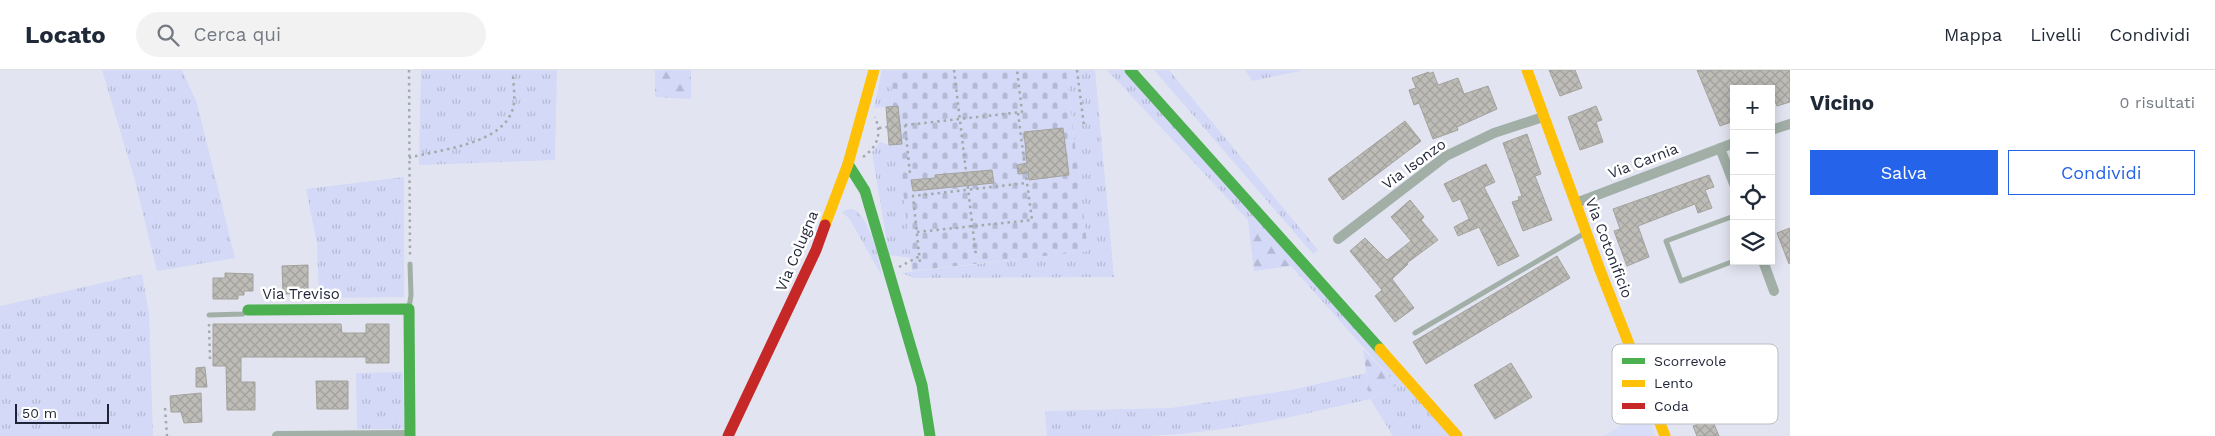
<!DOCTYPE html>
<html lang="it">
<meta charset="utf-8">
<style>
body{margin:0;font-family:"Work Sans",sans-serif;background:#f2f2f3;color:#1f2937}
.controls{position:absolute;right:15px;top:15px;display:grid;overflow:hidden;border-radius:0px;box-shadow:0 2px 12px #0003}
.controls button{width:45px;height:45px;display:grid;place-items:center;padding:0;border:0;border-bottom:1px solid #e0e1e3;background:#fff;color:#1f2937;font:25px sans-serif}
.scale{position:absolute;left:15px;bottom:12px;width:94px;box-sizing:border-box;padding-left:5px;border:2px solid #1f2337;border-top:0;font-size:14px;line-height:18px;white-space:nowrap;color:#1f2337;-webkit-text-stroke:4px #fff;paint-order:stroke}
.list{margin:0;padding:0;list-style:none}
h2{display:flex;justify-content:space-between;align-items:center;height:65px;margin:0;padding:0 20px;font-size:21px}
h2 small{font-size:16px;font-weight:400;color:#747a83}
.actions{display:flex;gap:10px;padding:15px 20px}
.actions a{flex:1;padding:11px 0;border:1px solid #2563eb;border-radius:0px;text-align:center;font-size:18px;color:#2563eb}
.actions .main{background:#2563eb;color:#fff}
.icon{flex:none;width:28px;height:28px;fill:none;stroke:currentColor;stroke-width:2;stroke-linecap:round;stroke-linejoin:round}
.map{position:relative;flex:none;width:1790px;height:366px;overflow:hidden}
header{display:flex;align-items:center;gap:30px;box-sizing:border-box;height:70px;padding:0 25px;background:#fff;border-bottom:1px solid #e0e1e3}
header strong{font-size:24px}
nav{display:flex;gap:28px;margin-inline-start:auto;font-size:18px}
.search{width:350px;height:45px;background:#f2f2f3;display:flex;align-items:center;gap:12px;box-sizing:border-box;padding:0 18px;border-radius:28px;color:#747a83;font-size:19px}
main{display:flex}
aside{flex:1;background:#fff}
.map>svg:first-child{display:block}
.built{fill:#d8ddf8}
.grass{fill:url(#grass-tufts)}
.forest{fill:url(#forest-firs)}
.cemetery{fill:url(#cemetery-stones)}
.building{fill:url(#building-cross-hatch);stroke:#a3a29c}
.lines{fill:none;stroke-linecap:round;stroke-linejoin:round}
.path{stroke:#a2aaab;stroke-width:2.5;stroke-dasharray:2.5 4;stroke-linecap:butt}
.lane{stroke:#a1afa7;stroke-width:5}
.street{stroke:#a1afa7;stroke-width:10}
.fast{stroke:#4caf50;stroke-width:11}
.slow{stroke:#ffc107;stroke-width:11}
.jam{stroke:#c62828;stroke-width:11}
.labels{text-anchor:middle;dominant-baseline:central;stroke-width:5;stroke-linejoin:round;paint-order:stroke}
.street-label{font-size:15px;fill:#1f2337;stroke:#fff}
.key{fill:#fff;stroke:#bcbdc3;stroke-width:1}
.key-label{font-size:14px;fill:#1f2337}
</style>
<header>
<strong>Locato</strong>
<div class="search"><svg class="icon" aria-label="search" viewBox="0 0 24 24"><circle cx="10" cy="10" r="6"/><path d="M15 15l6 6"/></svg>Cerca qui</div>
<nav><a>Mappa</a><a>Livelli</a><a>Condividi</a></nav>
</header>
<main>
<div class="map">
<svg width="1790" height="366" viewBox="0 0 1790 366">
<defs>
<pattern id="grass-tufts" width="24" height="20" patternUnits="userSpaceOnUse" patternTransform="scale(1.25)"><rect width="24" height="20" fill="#d3d9f6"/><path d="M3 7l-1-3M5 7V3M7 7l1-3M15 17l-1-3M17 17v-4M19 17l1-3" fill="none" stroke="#b5bad4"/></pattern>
<pattern id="forest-firs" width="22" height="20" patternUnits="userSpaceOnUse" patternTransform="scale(1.25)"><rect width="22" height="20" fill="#d3d9f6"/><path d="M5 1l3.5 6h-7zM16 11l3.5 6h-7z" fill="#b5bad4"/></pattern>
<pattern id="cemetery-stones" width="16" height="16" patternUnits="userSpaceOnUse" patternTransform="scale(1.25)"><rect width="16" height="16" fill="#d3d9f6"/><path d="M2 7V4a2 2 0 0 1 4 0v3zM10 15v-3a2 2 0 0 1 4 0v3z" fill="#b5bad4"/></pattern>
<pattern id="building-cross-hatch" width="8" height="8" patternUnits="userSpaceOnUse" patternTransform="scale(1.25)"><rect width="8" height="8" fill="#bdbcb7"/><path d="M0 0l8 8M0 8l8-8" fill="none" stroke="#a2a19e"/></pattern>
</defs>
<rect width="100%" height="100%" fill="#e2e5f1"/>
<!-- built -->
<path class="built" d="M1646 341 1656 366H1604Z"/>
<!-- grass -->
<path class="grass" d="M102 0H182L197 33 235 188 157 201 134 107Z
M421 0H557L555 90 419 95Z
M882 0H890L893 36 874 38Z
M1066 0H1095L1114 207 915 208 901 203 1088 181Z
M1107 0H1124L1450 366H1393L1370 329C1298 346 1224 363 1149 366 1115 366 1081 366 1047 366L1045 341 1171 338 1291 320 1366 303 1371 329 1397 315 1291 196Z
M1154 0H1169L1318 180 1313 184Z
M1245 0H1300V1L1252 11Z
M880 72 889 75 898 74 911 188 889 185 872 82Z
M404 107V227L319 228 317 174 306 119Z
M853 139C871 149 878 187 882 206L849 148 842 143 845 140Z
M142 204 149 243 153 366H0V236Z
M403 302 404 359H357L356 303Z"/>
<!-- forest -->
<path class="forest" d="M655 0H691V29L655 27Z
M1248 150 1291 196 1254 201Z
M1363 279 1397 315 1370 329Z"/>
<!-- cemetery -->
<path class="cemetery" d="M890 0H1066L1088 181 912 201 898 75H889L886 37 893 36Z"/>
<!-- building -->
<path class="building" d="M1549 0H1575L1582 18 1560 26Z
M1697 0H1790V32L1777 36 1774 29 1771 30V19H1734V51L1720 56Z
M1429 2V4L1433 2 1438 15 1458 8 1464 24 1488 16 1497 39 1457 57 1458 60 1433 69 1419 33 1414 35 1409 20 1416 18 1412 8Z
M898 36 902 74 889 75 886 37Z
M1596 36 1602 50 1596 52 1603 72 1580 80 1568 47Z
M1405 51 1421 71 1343 130 1328 109Z
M1063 58 1069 105 1029 110 1028 103 1018 104 1017 95 1027 93 1024 62Z
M1527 64 1541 104 1535 106 1552 150 1523 161 1512 132 1519 130 1518 127 1522 126 1503 73Z
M1486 94 1495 112 1484 117 1519 186 1498 196 1479 157 1458 166 1454 157 1469 149 1460 129 1453 132 1444 114Z
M992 100 994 113 913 121 911 110 935 108V105Z
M1709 105 1714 117 1705 120 1712 138 1698 143 1695 134 1638 156 1649 187 1627 196 1614 161 1620 159 1613 139Z
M1410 130 1424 147 1421 150 1438 170 1407 193 1408 194 1392 209 1414 238 1395 252 1375 226 1382 220 1350 181 1365 168 1387 190 1411 171 1391 147Z
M1790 158V193L1789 194 1777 163Z
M1557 186 1570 208 1426 294 1413 272Z
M308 195V223L283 224 282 196Z
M225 203 253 204V221H244V225H238V229H213V208H225Z
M213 254H341L342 263H366V254H389V293H366V287H241V312H255V340H227L226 296H213Z
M1511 293 1532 327 1495 349 1474 315Z
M205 297 207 317H196V298Z
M316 311H348V339H317Z
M201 323 202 352 184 353 181 342H171L170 326Z
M1712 349 1719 366H1697L1693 356Z"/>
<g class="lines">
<!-- path -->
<path class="path" d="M409 0 410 187
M954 0 976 186
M1077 0 1084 56
M1018 43 1027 113
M905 55 910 104
M879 58 1022 42 1017 0
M863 87C878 76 882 64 875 47
M409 88C440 79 503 75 513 38 516 28 513 14 513 3
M917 162 1032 150 1027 113 913 126 920 193
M899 197 920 186
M209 254 210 290
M165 338 167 366"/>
<!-- lane -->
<path class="lane" d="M1734 146 1666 171 1681 211 1734 191
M409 238 411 225 410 194
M209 245 243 244 247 240
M1415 263 1585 163"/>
<!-- street -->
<path class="street" d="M1771 60 1790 54
M1720 78 1734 114
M1576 133 1734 73
M1338 169 1446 86 1494 63 1543 47
M1763 191 1774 221
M277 366 410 365"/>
<!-- fast -->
<path class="fast" d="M1130 0 1380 279
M848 94 865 121 922 315 930 366
M248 240 409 239 410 366"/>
<!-- slow -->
<path class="slow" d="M1527 0 1600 200 1665 366
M825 155 848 94 874 0
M1380 279 1457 366"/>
<!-- jam -->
<path class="jam" d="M728 366 816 180 825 155"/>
</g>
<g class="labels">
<!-- street labels -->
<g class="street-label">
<text transform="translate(1643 91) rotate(-21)">Via Carnia</text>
<text transform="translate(1414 94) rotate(-36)">Via Isonzo</text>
<text transform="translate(1609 178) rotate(69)">Via Cotonificio</text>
<text transform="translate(797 181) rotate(-67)">Via Colugna</text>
<text x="301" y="224">Via Treviso</text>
</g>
</g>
<!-- legend -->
<rect x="1612" y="274" width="166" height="80" rx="8" class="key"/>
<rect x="1622" y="288" width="23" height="6" fill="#4caf50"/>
<rect x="1622" y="310" width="23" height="7" fill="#ffc107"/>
<rect x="1622" y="333" width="23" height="6" fill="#c62828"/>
<g class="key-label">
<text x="1654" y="296">Scorrevole</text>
<text x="1654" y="318">Lento</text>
<text x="1654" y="341">Coda</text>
</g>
</svg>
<div class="controls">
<button>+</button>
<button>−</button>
<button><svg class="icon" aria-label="locate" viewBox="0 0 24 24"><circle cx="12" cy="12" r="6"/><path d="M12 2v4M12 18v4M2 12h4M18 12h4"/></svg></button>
<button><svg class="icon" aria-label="layers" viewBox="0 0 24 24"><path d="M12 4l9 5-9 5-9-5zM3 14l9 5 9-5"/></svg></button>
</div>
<div class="scale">50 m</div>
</div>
<aside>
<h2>Vicino<small>0 risultati</small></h2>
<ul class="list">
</ul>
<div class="actions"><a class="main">Salva</a><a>Condividi</a></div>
</aside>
</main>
